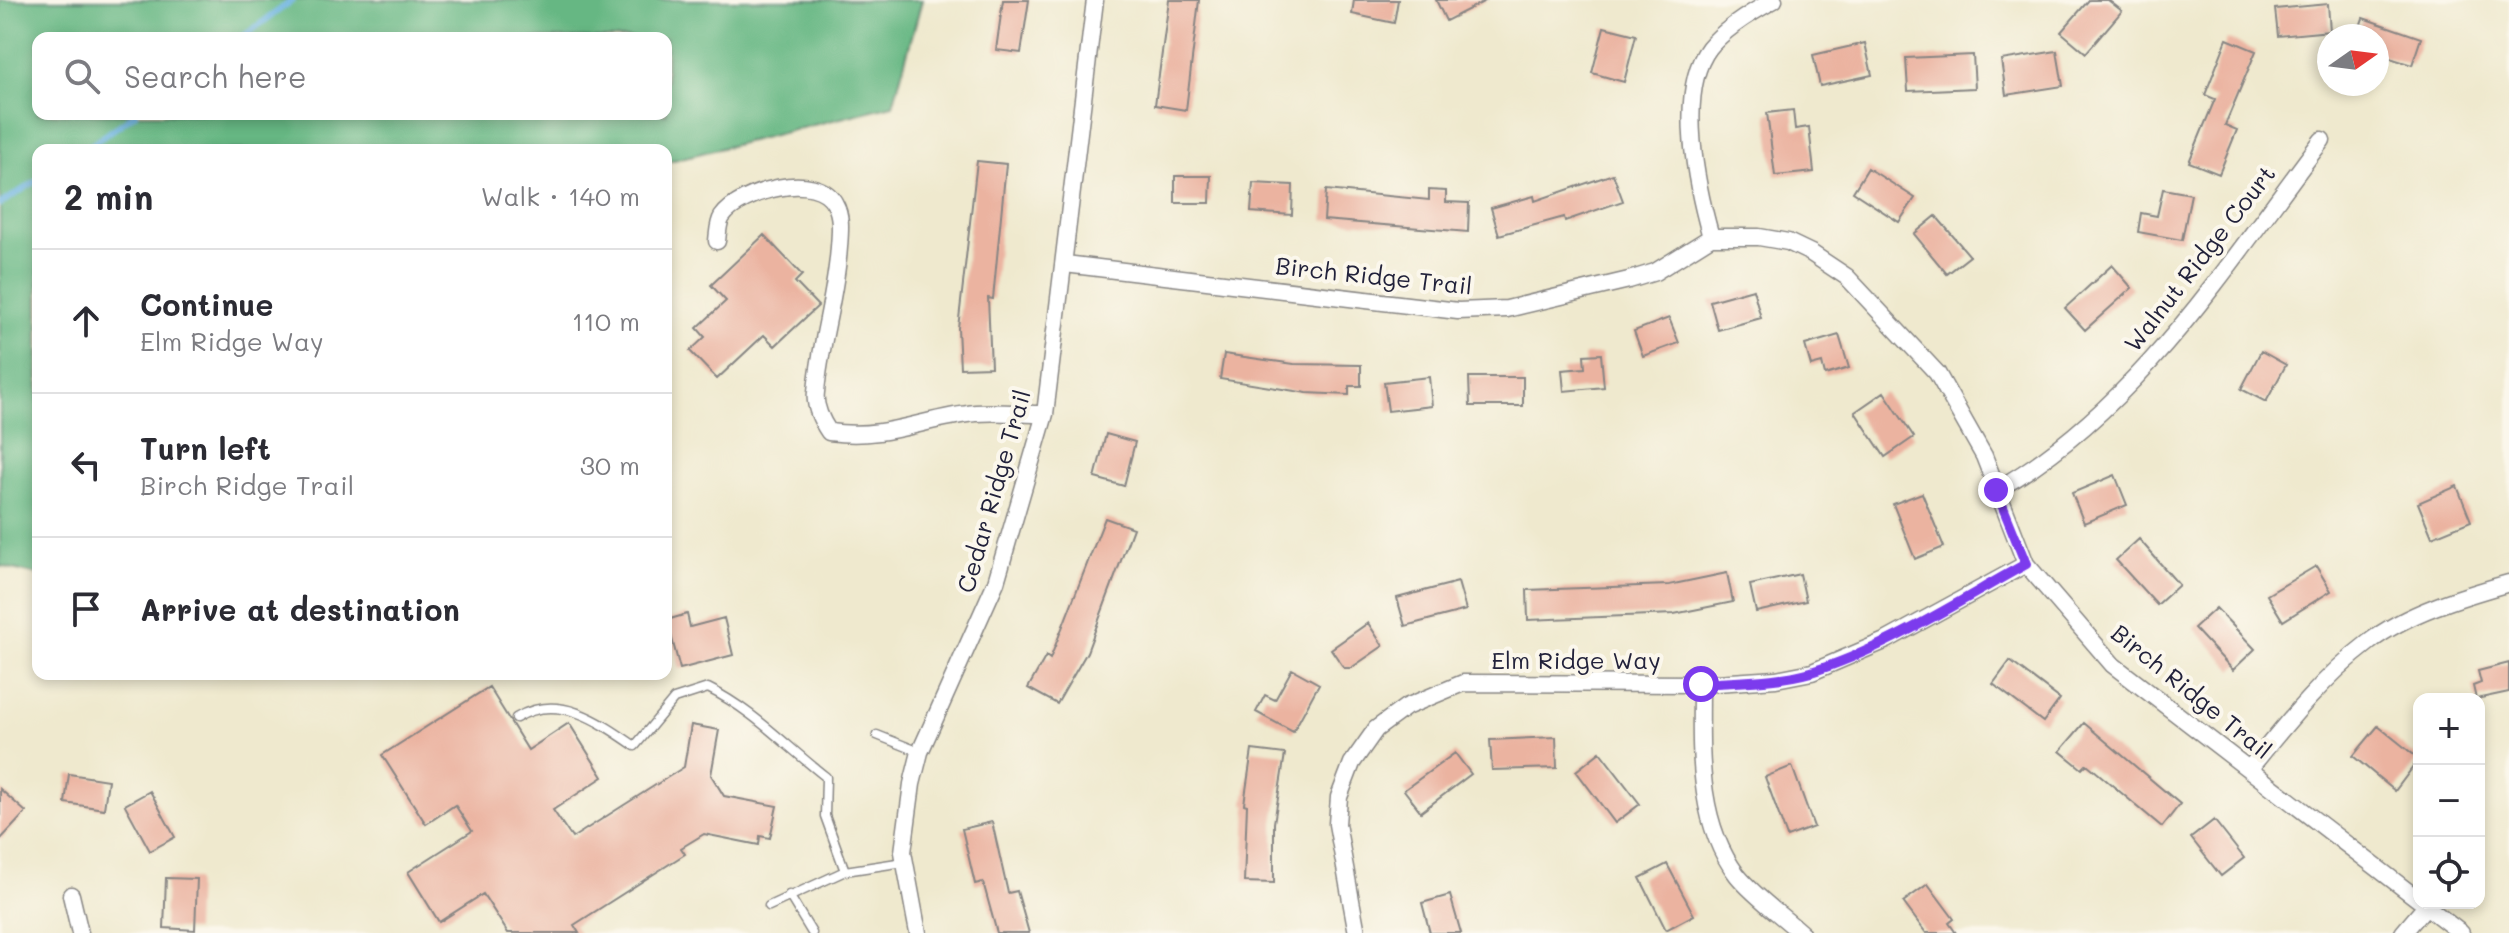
<!DOCTYPE html>
<meta charset="utf-8">
<style>
body{margin:0;font-family:Mali,sans-serif;background:#f2f2f3;color:#2b2b33}
.controls{position:absolute;right:24px;bottom:24px;display:grid;overflow:hidden;border-radius:16px;box-shadow:0 4px 12px #0003}
.controls button{width:72px;height:72px;display:grid;place-items:center;padding:0;border:0;border-bottom:2px solid #e1e1e2;background:#fff;color:#2b2b33;font:40px sans-serif}
.compass{position:absolute;left:2317px;top:24px;width:72px;height:72px;border-radius:50%;background:#fff;box-shadow:0 4px 12px #0003;rotate:76deg}
.stop{position:absolute;width:24px;height:24px;margin:-18px;border:6px solid #7c3aed;border-radius:50%;background:#fff}
.stop.end{background:#7c3aed;border-color:#fff;box-shadow:0 2px 8px #0008}
.list{margin:0;padding:0;list-style:none}
h2{display:flex;justify-content:space-between;align-items:center;height:104px;margin:0;padding:0 32px;font-size:34px}
h2 small{font-size:26px;font-weight:400;color:#7c7c81}
.list li{display:grid;grid-template-columns:52px 1fr auto;gap:24px;align-items:center;box-sizing:border-box;height:144px;padding:0 32px;border-top:2px solid #e1e1e2}
.list b{display:block;font-size:30px;white-space:nowrap}
.list p{margin:0;font-size:26px;white-space:nowrap;color:#7c7c81}
.list em{font-size:26px;font-style:normal;color:#7c7c81}
.icon{flex:none;width:44px;height:44px;fill:none;stroke:currentColor;stroke-width:2;stroke-linecap:round;stroke-linejoin:round}
.map{position:relative;flex:none;width:2509px;height:933px;overflow:hidden}
.search{position:absolute;background:#fff;box-shadow:0 4px 12px #0003;left:32px;top:32px;width:640px;height:88px;display:flex;align-items:center;gap:20px;box-sizing:border-box;padding:0 28px;border-radius:16px;color:#7c7c81;font-size:30px}
.panel{position:absolute;background:#fff;box-shadow:0 4px 12px #0003;left:32px;top:144px;width:640px;height:536px;border-radius:16px}
.map>svg:first-child{display:block}
.forest{fill:#66b783;stroke:#446c5f;stroke-width:2;fill-rule:evenodd}
.lines{fill:none;stroke-linecap:round;stroke-linejoin:round}
.stream{stroke:#69b2e1;stroke-width:6}
.building{fill:#ebb3a0}
.service-casing{stroke:#888684;stroke-width:11}
.minor-casing{stroke:#888684;stroke-width:19}
.service{stroke:#fff;stroke-width:8}
.minor{stroke:#fff;stroke-width:16}
.route{stroke:#7c3aed;stroke-width:10}
.labels{text-anchor:middle;dominant-baseline:central;stroke-width:8;stroke-linejoin:round;paint-order:stroke}
.street-label{font-size:24px;fill:#22223b;stroke:#fbf7ec}
</style>
<div class="map">
<svg width="2509" height="933" viewBox="0 0 2509 933">
<rect width="100%" height="100%" fill="#fbf7ec"/>
<filter id="ink" filterUnits="userSpaceOnUse"><feTurbulence type="fractalNoise" baseFrequency=".0125" numOctaves="2"/><feDisplacementMap in="SourceGraphic" scale="16" xChannelSelector="R" yChannelSelector="G"/><feConvolveMatrix kernelMatrix="1 2 1 2 8 2 1 2 1" color-interpolation-filters="sRGB"/></filter>
<filter id="wash" filterUnits="userSpaceOnUse"><feTurbulence type="fractalNoise" baseFrequency=".006" numOctaves="4" result="noise"/><feDisplacementMap in="SourceGraphic" scale="32" xChannelSelector="R" yChannelSelector="G"/><feGaussianBlur stdDeviation="1.8" result="paint"/><feColorMatrix in="noise" values="0 0 0 0 0 0 0 0 0 0 0 0 0 0 0 0 0 1.4 0 .05"/><feComposite in="paint" operator="in"/></filter>
<g filter="url(#wash)">
<rect width="100%" height="100%" fill="#efe9ce"/>
<!-- forest -->
<path class="forest" d="M0 0H922L893 105 666 162V150H38V575L0 566ZM38 38H666V114H38Z"/>
<g class="lines">
<!-- stream -->
<path class="stream" d="M241 38 293 0
M84 150 135 114
M0 204 38 180"/>
</g>
<g id="blocks">
<!-- building -->
<path class="building" d="M1003 0H1029L1021 53 996 50Z
M1169 0H1199L1186 110 1155 105Z
M1354 0H1398L1394 23 1352 14Z
M1436 0H1487L1446 21Z
M2089 0H2108L2122 11 2086 53 2061 32Z
M2328 4 2330 31 2278 36 2275 9Z
M2363 18 2421 38 2412 65 2377 54V36H2357Z
M1604 27 1636 35 1624 82 1592 73Z
M2227 39 2256 51 2225 125 2237 130 2219 174 2189 162 2215 99 2205 95Z
M1865 43 1872 75 1820 86 1813 55Z
M2057 51 2063 86 2006 95 2001 60Z
M1973 55 1975 88 1908 91 1906 58Z
M1793 110 1795 129 1809 127 1814 172 1775 176 1767 113Z
M977 161 1006 164 993 299 988 298 991 367 960 368 958 328Z
M1868 168 1915 198 1899 222 1853 192Z
M1613 174 1623 201 1565 221 1564 217 1499 235 1491 208 1534 196 1535 201Z
M1175 176H1211L1210 203H1175Z
M1253 183 1293 185 1292 215 1251 212Z
M2163 189 2191 194 2182 240 2138 232 2141 213 2157 216Z
M1326 190 1429 200V190L1446 191V202L1469 203 1468 232 1324 220Z
M1936 216 1970 256 1947 274 1914 234Z
M764 235 802 275 795 282 818 306 775 346 764 335 717 379 690 351 705 337 697 328 726 301 711 285Z
M2112 265 2132 288 2085 330 2065 308Z
M1753 289 1761 318 1718 330 1710 301Z
M1669 318 1679 343 1643 356 1634 331Z
M1839 335 1849 368 1825 375 1822 363 1811 366 1805 345Z
M2261 351 2286 365 2266 402 2241 389Z
M1224 354 1294 364 1361 365V386H1349V395L1307 393 1220 379Z
M1601 354 1604 387 1564 391 1562 370 1585 368 1584 355Z
M1429 377 1432 406 1388 411 1384 382Z
M1469 377H1523V406H1470Z
M1884 392 1914 437 1885 457 1855 412Z
M1106 434 1135 442 1124 486 1095 478Z
M2115 475 2127 505 2084 523 2072 493Z
M2457 486 2471 521 2432 537 2418 503Z
M1922 493 1944 547 1915 559 1893 504Z
M1105 518 1133 528 1087 652 1057 704 1028 688 1046 656 1050 659Z
M2139 539 2179 585 2157 605 2116 560Z
M2316 566 2331 591 2283 621 2267 595Z
M1727 573 1733 602 1674 614 1528 620 1527 590 1669 585Z
M1800 574 1806 601 1756 612 1750 585Z
M1458 582 1466 610 1405 626 1397 598Z
M2216 608 2255 649 2233 670 2194 628Z
M687 614 690 627 724 618 733 655 680 669 667 620Z
M1368 623 1383 646 1351 668H1344L1331 649Z
M2010 661 2060 699 2043 722 1993 684Z
M2509 663V692L2476 699 2473 686 2481 683 2478 671Z
M1292 669 1319 684 1293 732 1256 712 1265 695 1275 700Z
M489 687 528 750 569 723 603 777 553 810 572 838 684 767 691 725 719 730 711 775 724 796 777 806 770 838 760 836 759 845 704 834 681 848 685 854 574 925 579 933H508L483 894 439 922 408 872 472 831 455 805 426 824 382 755Z
M2084 723 2180 804 2162 827 2087 764 2082 769 2060 751Z
M2378 726 2419 759 2395 791 2353 756Z
M1556 737 1557 768 1492 770 1490 740Z
M1252 750 1285 754 1274 823V883L1244 882 1247 805 1244 804Z
M1600 752 1640 804 1615 823 1576 771Z
M1455 753 1471 774 1421 812 1404 790Z
M1792 766 1814 827 1787 837 1765 777Z
M69 774 108 780 104 809 65 803Z
M0 789 26 812 0 840Z
M150 791 175 837 150 851 125 805Z
M2214 820 2244 858 2221 876 2191 838Z
M992 822 1008 893 1017 891 1029 933H997L983 882 975 884 962 829Z
M1667 864 1694 915 1666 930 1640 878Z
M166 878 197 879 195 930 164 928Z
M1928 884 1954 919 1949 923 1956 933H1926L1903 902Z
M1450 895 1461 933H1430L1422 903Z"/>
</g>
</g>
<g filter="url(#ink)">
<use href="#blocks" fill-opacity="0" stroke="#888684" stroke-width="2"/>
<g class="lines">
<defs>
<path id="service" d="M516 718C558 692 599 721 635 746L674 699 708 688C753 710 786 746 826 777L825 816 845 871
M877 735 920 752
M789 895 812 933
M769 906 845 871 904 862"/>
<path id="minor" d="M1711 237C1697 188 1676 92 1709 48 1725 28 1752 12 1774 0
M717 241C718 233 718 223 722 217 740 191 818 169 835 204 842 216 840 233 839 247 836 296 820 343 816 392 814 406 821 420 829 432 888 440 923 418 976 413 998 411 1022 414 1045 414
M1065 264 1458 311 1507 309 1629 280 1655 272 1711 237H1759L1788 242 1811 253 1847 277 1937 373 1984 456 2026 564 2113 665 2419 900
M1996 490C2136 411 2227 265 2322 140
M1701 684C1701 747 1696 821 1737 875 1754 896 1781 915 1801 933
M2250 768C2285 725 2323 677 2368 643 2406 613 2463 596 2509 583
M71 895 80 933
M2422 903 2461 933
M918 933 903 852 912 784 920 752 996 582 1045 414 1095 0
M1357 933 1337 824 1339 797 1352 763 1376 729 1406 707 1463 683 1701 684 1776 679 1812 672 1887 640 2026 564
M2403 933 2426 906"/>
</defs>
<!-- service casing -->
<use href="#service" class="service-casing"/>
<!-- minor casing -->
<use href="#minor" class="minor-casing"/>
<!-- service -->
<use href="#service" class="service"/>
<!-- minor -->
<use href="#minor" class="minor"/>
</g>
</g>
<g class="lines" filter="url(#ink)">
<!-- route -->
<path class="route" d="M1701 684C1737 681 1776 682 1811 672 1886 649 1957 602 2026 564L1996 490"/>
</g>
<g class="labels">
<!-- street labels -->
<g class="street-label">
<text transform="translate(2199 258) rotate(-52)">Walnut Ridge Court</text>
<text transform="translate(1374 275) rotate(6)">Birch Ridge Trail</text>
<text transform="translate(993 491) rotate(-74)">Cedar Ridge Trail</text>
<text x="1576" y="659">Elm Ridge Way</text>
<text transform="translate(2192 691) rotate(39)">Birch Ridge Trail</text>
</g>
</g>
</svg>
<div class="controls">
<button>+</button>
<button>−</button>
<button><svg class="icon" aria-label="locate" viewBox="0 0 24 24"><circle cx="12" cy="12" r="6"/><path d="M12 2v4M12 18v4M2 12h4M18 12h4"/></svg></button>
</div>
<svg class="compass" viewBox="-18 -18 36 36"><path d="M0-13l5 13h-10z" fill="#e53935"/><path d="M0 13l5-13h-10z" fill="#7c7c81"/></svg>
<div class="stop" style="left:1701px;top:684px"></div>
<div class="stop end" style="left:1996px;top:490px"></div>
<div class="search"><svg class="icon" aria-label="search" viewBox="0 0 24 24"><circle cx="10" cy="10" r="6"/><path d="M15 15l6 6"/></svg>Search here</div>
<section class="panel">
<h2>2 min<small>Walk · 140 m</small></h2>
<ul class="list">
<li><svg class="icon" aria-label="ahead" viewBox="0 0 24 24"><path d="M12 20V5M6 11l6-6 6 6"/></svg><div><b>Continue</b><p>Elm Ridge Way</p></div><em>110 m</em></li>
<li><svg class="icon" aria-label="left" viewBox="0 0 24 24"><path d="M17 20v-9H6M10 6l-5 5 5 5"/></svg><div><b>Turn left</b><p>Birch Ridge Trail</p></div><em>30 m</em></li>
<li><svg class="icon" aria-label="arrive" viewBox="0 0 24 24"><path d="M6 21V4h12l-3 4 3 4H6"/></svg><div><b>Arrive at destination</b></div></li>
</ul>
</section>
</div>
